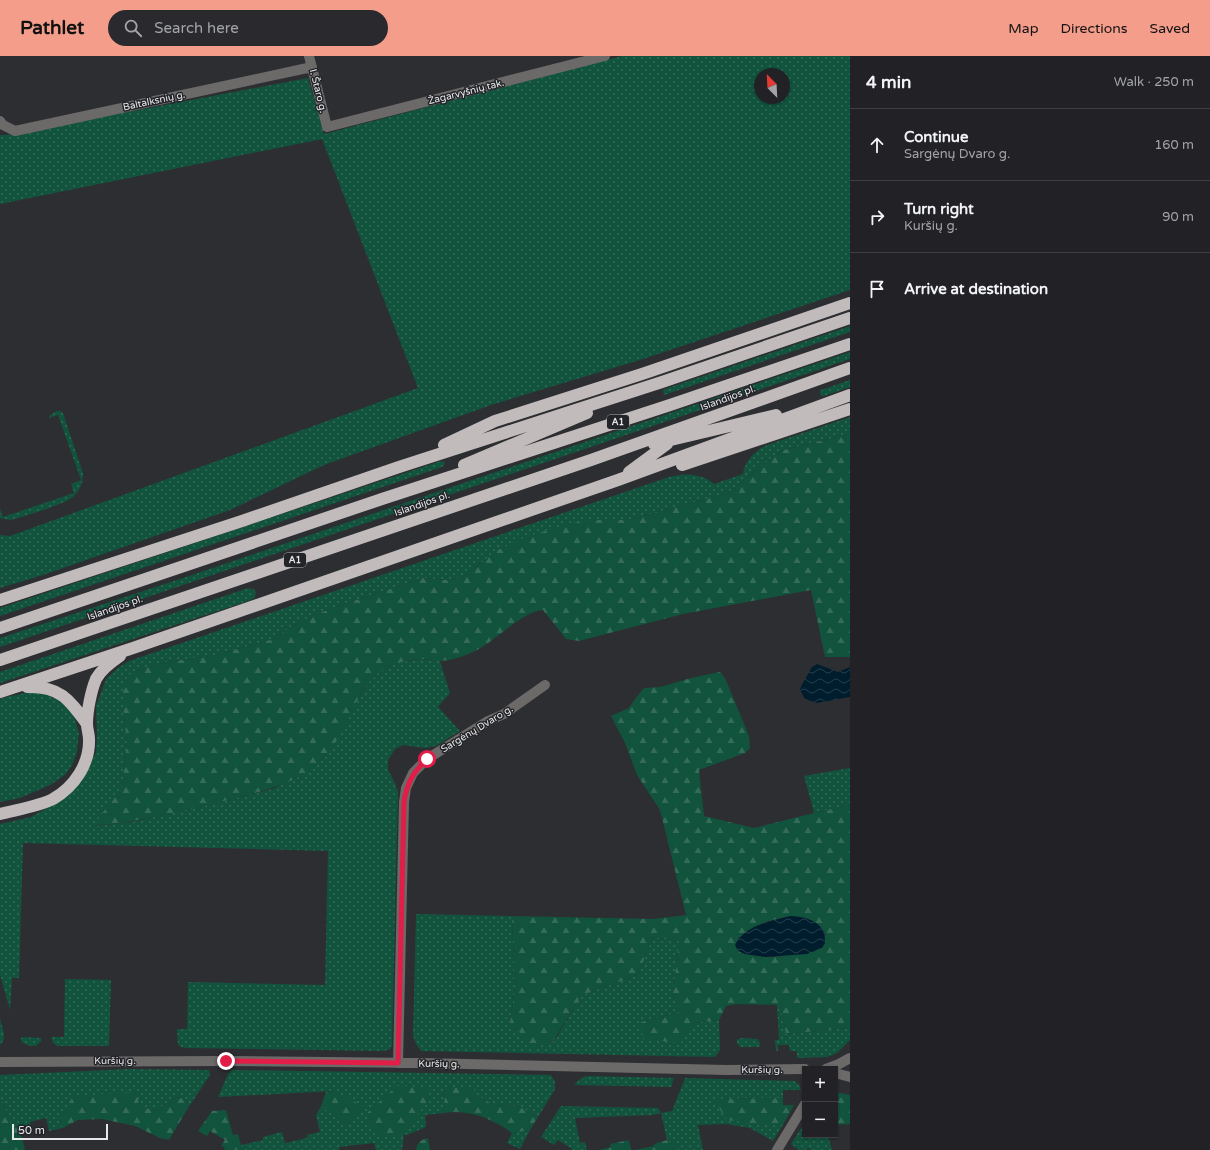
<!DOCTYPE html>
<meta charset="utf-8">
<style>
body{margin:0;font-family:"Varela Round",sans-serif;background:#2a2a2e;color:#f1f3f6}
.controls{position:absolute;right:12px;bottom:12px;display:grid;overflow:hidden;border-radius:0px;box-shadow:0 1px 3px #0004}
.controls button{width:36px;height:36px;display:grid;place-items:center;padding:0;border:0;border-bottom:1px solid #3f3f43;background:#222226;color:#f1f3f6;font:20px sans-serif}
.compass{position:absolute;left:754px;top:12px;width:36px;height:36px;border-radius:50%;background:#222226;box-shadow:0 1px 3px #0004;rotate:336deg}
.scale{position:absolute;left:12px;bottom:10px;width:96px;box-sizing:border-box;padding-left:4px;border:2px solid #e7e8eb;border-top:0;font-size:11px;line-height:14px;white-space:nowrap;color:#e7e8eb;-webkit-text-stroke:3px #232428;paint-order:stroke}
.stop{position:absolute;width:12px;height:12px;margin:-9px;border:3px solid #e11d48;border-radius:50%;background:#fff}
.stop.end{background:#e11d48;border-color:#fff;box-shadow:0 1px 4px #0008}
.list{margin:0;padding:0;list-style:none}
h2{display:flex;justify-content:space-between;align-items:center;height:52px;margin:0;padding:0 16px;font-size:17px}
h2 small{font-size:13px;font-weight:400;color:#a2a4a7}
.list li{display:grid;grid-template-columns:26px 1fr auto;gap:12px;align-items:center;box-sizing:border-box;height:72px;padding:0 16px;border-top:1px solid #3f3f43}
.list b{display:block;font-size:15px;white-space:nowrap}
.list p{margin:0;font-size:13px;white-space:nowrap;color:#a2a4a7}
.list em{font-size:13px;font-style:normal;color:#a2a4a7}
.icon{flex:none;width:22px;height:22px;fill:none;stroke:currentColor;stroke-width:2;stroke-linecap:round;stroke-linejoin:round}
.map{position:relative;flex:none;width:850px;height:1094px;overflow:hidden}
header{display:flex;align-items:center;gap:24px;box-sizing:border-box;height:56px;padding:0 20px;background:#f49d8b;color:#111}
header strong{font-size:19px}
nav{display:flex;gap:22px;margin-inline-start:auto;font-size:14px}
.search{width:280px;height:36px;background:#2a2a2e;display:flex;align-items:center;gap:10px;box-sizing:border-box;padding:0 14px;border-radius:22px;color:#a2a4a7;font-size:15px}
main{display:flex}
aside{flex:1;background:#222226}
.map>svg:first-child{display:block}
.grass{fill:url(#grass-dots);fill-rule:evenodd}
.forest{fill:url(#forest-firs);fill-rule:evenodd}
.water{fill:url(#water-waves)}
.lines{fill:none;stroke-linecap:round;stroke-linejoin:round}
.minor{stroke:#6c6969;stroke-width:10}
.highway{stroke:#c2bbbb;stroke-width:12}
.route{stroke:#e11d48;stroke-width:5}
.labels{text-anchor:middle;dominant-baseline:central;stroke-width:3;stroke-linejoin:round;paint-order:stroke}
.shield{fill:#232428;stroke:#acadb0;stroke-width:1}
.shield-label{font-size:9px;font-weight:bold;fill:#e7e8eb}
.street-label{font-size:10px;fill:#e7e8eb;stroke:#232428}
</style>
<header>
<strong>Pathlet</strong>
<div class="search"><svg class="icon" aria-label="search" viewBox="0 0 24 24"><circle cx="10" cy="10" r="6"/><path d="M15 15l6 6"/></svg>Search here</div>
<nav><a>Map</a><a>Directions</a><a>Saved</a></nav>
</header>
<main>
<div class="map">
<svg width="850" height="1094" viewBox="0 0 850 1094">
<defs>
<pattern id="grass-dots" width="8" height="8" patternUnits="userSpaceOnUse"><rect width="8" height="8" fill="#11533c"/><path d="M2 2h.1M6 6h.1" fill="none" stroke="#346c58" stroke-width="1.8" stroke-linecap="round"/></pattern>
<pattern id="forest-firs" width="22" height="20" patternUnits="userSpaceOnUse"><rect width="22" height="20" fill="#11533c"/><path d="M5 1l3.5 6h-7zM16 11l3.5 6h-7z" fill="#346c58"/></pattern>
<pattern id="water-waves" width="16" height="10" patternUnits="userSpaceOnUse"><rect width="16" height="10" fill="#001d2d"/><path d="M0 5q4-4 8 0t8 0" fill="none" stroke="#253e4c"/></pattern>
</defs>
<rect width="100%" height="100%" fill="#2d2e32"/>
<!-- grass -->
<path class="grass" d="M622 0H850V234L643 303 491 349 324 409 230 454 43 519 0 532V479L10 480 418 332 322 83 0 148V79H6L308 22 324 78ZM760 18H784V42H760Z
M850 270V276L667 338 664 339 663 335 665 333Z
M850 296V303L0 591V582L186 521Z
M850 324V331L824 340H821L820 338V335L821 334Z
M57 355H60L63 357 83 417C83 426 81 433 74 440 66 448 31 458 18 462L10 464 0 462V453L3 461 74 437 71 428 81 424 58 359 49 362 50 359Z
M850 361V378L780 395 728 437 628 464H597L480 507 471 515 462 521 447 524 423 522 347 547 314 559 291 571 270 584 213 600 166 606 132 616 123 653 127 688 122 730 94 770 132 766 207 749 272 733 300 720 323 702 339 681 355 648 368 627 381 614 400 606 420 603 440 605 450 637 438 651 460 675 436 690 424 692 403 689 395 693 388 704V714L394 725 398 736 392 990 390 993 384 995 187 992 181 991 178 989 177 973H187L188 926 325 929 328 795 23 787 19 922H12L10 954 0 919V768L31 761 58 746 77 730 87 716 96 696 97 680 96 650 106 623 118 612 129 605 666 422C682 417 700 416 714 428L743 418C745 404 755 395 767 389Z
M441 405 445 406V408L442 411 0 560V552Z
M248 532 253 533 256 536 255 541 251 544 0 627V616Z
M30 636 45 638 59 644 73 657 79 677 77 696 72 709 66 718 50 729 20 742 0 746V643L6 641Z
M850 712V749L814 757 804 720Z
M416 858 512 860 515 932 510 967 553 987 582 939 638 919 653 881 679 885 673 938 680 956 641 966 693 967 719 964 720 994 715 1001 421 995 416 988 413 980Z
M65 923 111 924 109 990H57L53 987 51 981H64Z
M777 948 780 949 786 978 848 972 850 971V984L837 997 827 1001 797 1002V995H790L789 989H778V995H776L775 984H779Z
M0 963C2 972 8 982 0 989Z
M24 981 40 982H41V985L36 990C28 990 24 989 20 983Z
M741 982 758 983 760 987 759 991H740L737 987V984Z
M130 1013 209 1014 210 1019 188 1052 186 1044 178 1041 154 1055 139 1049 136 1036 60 1065 63 1072 49 1075 46 1062 30 1066 31 1072 20 1074 11 1069 2 1044 0 1045V1019Z
M232 1014 551 1019 555 1026V1033L538 1061 518 1050 494 1049 481 1042 474 1041 445 1031 444 1057 425 1059 426 1071 407 1079 404 1078 402 1094H376L374 1087 339 1091V1094H245L241 1089 263 1084V1081L282 1076 285 1087 307 1082V1079L320 1076 316 1059 321 1050 348 1069 334 1035 218 1041 228 1018Z
M586 1020 674 1022 671 1031 574 1029 579 1024Z
M685 1022 795 1025 799 1029 801 1034H783V1042L713 1043 749 1067H784L773 1085 750 1072 726 1068 698 1069 703 1094H672L675 1090 667 1084 661 1057 652 1059 575 1062 580 1087 585 1086 587 1094H572V1093L558 1084 554 1089 541 1081 561 1050 658 1052 661 1057 672 1055Z
M802 1071H805V1079H828L832 1094H811L808 1092 806 1094H799L791 1088Z
M530 1074 520 1093 507 1087 512 1077Z"/>
<!-- forest -->
<path class="forest" d="M850 378V601H825L811 534 683 558 579 585 566 583 543 554C522 555 493 588 471 597 461 601 450 605 439 605 433 605 427 603 421 603 410 603 390 608 381 615 358 632 353 658 339 681 330 696 314 712 299 721 275 733 250 738 224 745 194 752 163 760 133 765 120 768 106 768 93 770L122 730 127 688 123 653V626L132 616 166 606 213 600 270 584 291 571 314 559 347 547 423 522 447 524 462 521 471 515 494 496 525 481 572 467 597 464H628L728 437 780 395Z
M720 616 725 622 749 680 750 692 745 697 699 714 704 760 754 772 814 757 850 749V971L848 972 786 978 780 949 736 948 726 950 719 964 693 967 681 987 643 983 641 966 680 956 673 938 679 885 653 881 638 919 582 939 552 987 534 991 510 967 515 932 512 860 653 863 686 859 660 754 637 719 625 687 611 660 629 652 635 643 644 632 660 631 691 622ZM790 860C805 861 820 864 826 880 814 886 802 894 789 898 776 903 753 901 740 896L738 882 765 866Z
M397 1030 430 1031 429 1043 404 1078 379 1081 371 1074 367 1057Z
M445 1031H474V1041L481 1042 494 1049 518 1050 538 1061 530 1074 512 1077C493 1063 469 1053 444 1057Z
M334 1035 365 1051 348 1069 321 1050 326 1036Z
M137 1036 139 1049 154 1055 178 1041 186 1044 188 1052 169 1084 160 1082 135 1070 102 1063 78 1064 63 1072 60 1065 73 1040Z
M835 1036 850 1039V1068L835 1069Z
M783 1042V1049H794L784 1067H749L727 1064 713 1043Z
M2 1044 11 1069 20 1074 25 1094H0V1045Z
M226 1054 233 1079 238 1078 241 1089 245 1094H225L224 1091 221 1090 225 1084 210 1075 207 1080 198 1075 212 1055Z
M428 1082 430 1094H416C417 1086 421 1084 428 1082Z
M629 1084 631 1094H599L611 1091 610 1088Z
M667 1084 675 1090 672 1094H635L654 1090V1088Z"/>
<!-- water -->
<path class="water" d="M817 608 838 616 850 611V641L817 647 805 643 800 634C802 626 808 620 811 612Z
M790 860C808 861 826 866 825 887L822 892 807 898 765 901 745 898 740 896 737 893 735 889C745 869 771 865 790 860Z"/>
<g class="lines">
<!-- minor -->
<path class="minor" d="M309 0 327 71 605 0
M0 65 3 69 15 75 312 11
M0 1006 226 1005 422 1007 727 1014 805 1013
M398 1007 404 746 406 732 413 717 427 703 488 665 504 658 545 629
M826 1013 839 1008 850 1002
M835 1017 850 1021
M777 1094 805 1048"/>
<!-- highway -->
<path class="highway" d="M654 388 776 359
M444 389 495 365 642 318 850 247
M464 409 587 357
M682 409 850 353
M629 416 667 388
M0 544 242 465 399 411 662 326 850 262
M0 572 385 442 670 349 850 288
M0 604 591 404 850 312
M27 631C60 630 69 643 87 668
M0 636 133 592 618 424 850 339
M0 758C15 754 40 750 53 743 74 731 90 708 89 683 89 678 87 673 87 668 87 655 91 635 96 623 101 614 111 606 120 600"/>
</g>
<g class="lines">
<!-- route -->
<path class="route" d="M226 1005 398 1007 404 746C407 727 413 716 427 703"/>
</g>
<g class="labels">
<!-- shield labels -->
<g class="shield">
<rect x="607" y="359" width="22" height="14" rx="3"/>
<rect x="284" y="497" width="22" height="14" rx="3"/>
</g>
<g class="shield-label">
<text x="618" y="366">A1</text>
<text x="295" y="504">A1</text>
</g>
<!-- street labels -->
<g class="street-label">
<text transform="translate(318 35) rotate(76)">I. Štaro g.</text>
<text transform="translate(466 36) rotate(-14)">Žagarvyšnių tak.</text>
<text transform="translate(154 45) rotate(-12)">Baltalksnių g.</text>
<text transform="translate(728 342) rotate(-20)">Islandijos pl.</text>
<text transform="translate(422 448) rotate(-19)">Islandijos pl.</text>
<text transform="translate(115 552) rotate(-19)">Islandijos pl.</text>
<text transform="translate(477 673) rotate(-31)">Sargėnų Dvaro g.</text>
<text x="115" y="1005">Kuršių g.</text>
<text transform="translate(439 1008) rotate(1)">Kuršių g.</text>
<text x="762" y="1014">Kuršių g.</text>
</g>
</g>
</svg>
<div class="controls">
<button>+</button>
<button>−</button>
</div>
<svg class="compass" viewBox="-18 -18 36 36"><path d="M0-13l5 13h-10z" fill="#e53935"/><path d="M0 13l5-13h-10z" fill="#a2a4a7"/></svg>
<div class="scale">50 m</div>
<div class="stop" style="left:427px;top:703px"></div>
<div class="stop end" style="left:226px;top:1005px"></div>
</div>
<aside>
<h2>4 min<small>Walk · 250 m</small></h2>
<ul class="list">
<li><svg class="icon" aria-label="ahead" viewBox="0 0 24 24"><path d="M12 20V5M6 11l6-6 6 6"/></svg><div><b>Continue</b><p>Sargėnų Dvaro g.</p></div><em>160 m</em></li>
<li><svg class="icon" aria-label="right" viewBox="0 0 24 24"><path d="M7 20v-9h11M14 6l5 5-5 5"/></svg><div><b>Turn right</b><p>Kuršių g.</p></div><em>90 m</em></li>
<li><svg class="icon" aria-label="arrive" viewBox="0 0 24 24"><path d="M6 21V4h12l-3 4 3 4H6"/></svg><div><b>Arrive at destination</b></div></li>
</ul>
</aside>
</main>
